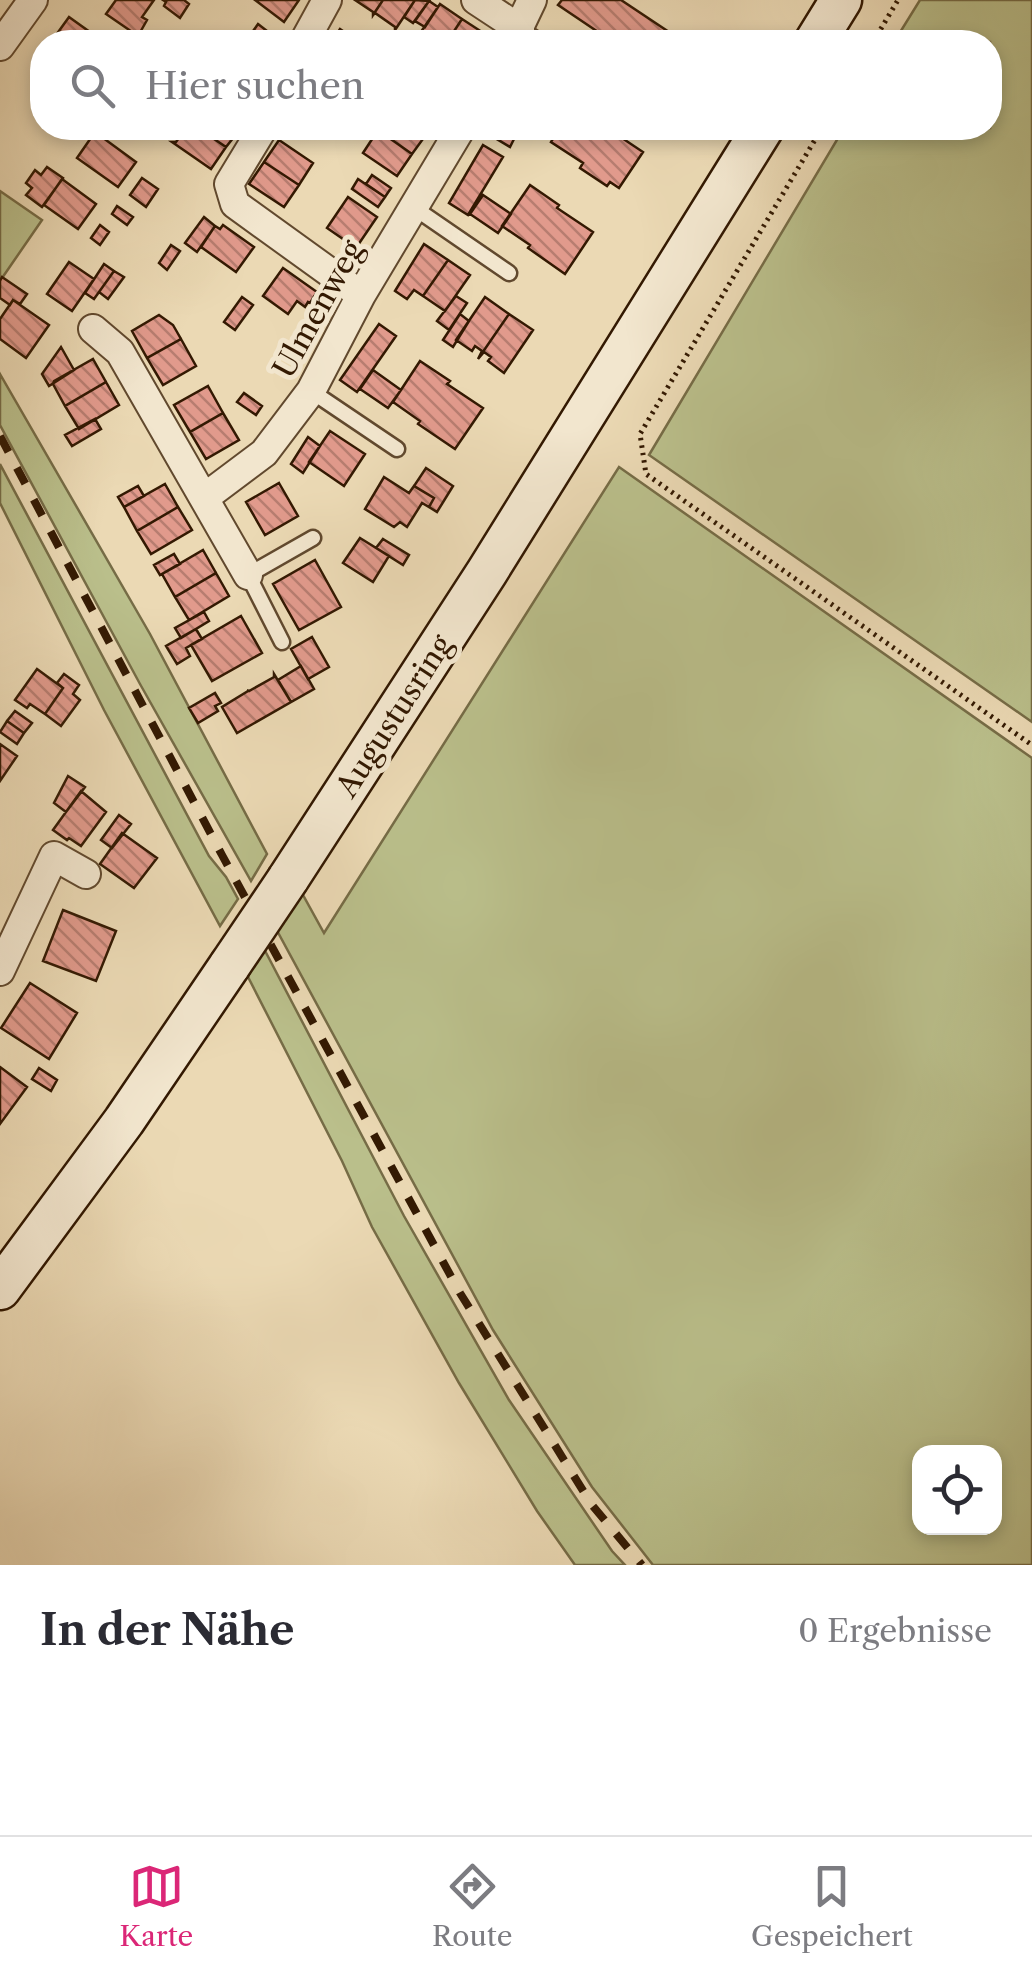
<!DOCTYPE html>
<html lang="de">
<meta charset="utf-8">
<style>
body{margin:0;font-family:"Libre Caslon Text",serif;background:#f2f2f3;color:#2b2b33}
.controls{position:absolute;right:30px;bottom:30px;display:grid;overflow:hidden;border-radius:20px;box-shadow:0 5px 15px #0003}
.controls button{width:90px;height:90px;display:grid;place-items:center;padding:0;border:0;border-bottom:2px solid #e1e1e2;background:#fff;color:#2b2b33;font:50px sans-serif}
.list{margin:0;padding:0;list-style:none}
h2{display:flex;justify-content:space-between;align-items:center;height:130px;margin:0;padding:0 40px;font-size:42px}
h2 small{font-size:32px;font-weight:400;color:#7c7c81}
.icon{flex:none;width:55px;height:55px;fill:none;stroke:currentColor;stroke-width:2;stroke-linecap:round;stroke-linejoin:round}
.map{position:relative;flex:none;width:1032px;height:1565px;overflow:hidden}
.search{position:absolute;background:#fff;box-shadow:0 5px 15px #0003;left:30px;right:30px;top:30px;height:110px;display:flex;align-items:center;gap:25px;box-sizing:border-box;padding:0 35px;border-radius:40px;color:#7c7c81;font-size:38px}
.sheet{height:270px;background:#fff}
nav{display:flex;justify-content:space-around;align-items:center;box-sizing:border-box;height:140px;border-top:2px solid #e1e1e2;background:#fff;font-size:28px;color:#7c7c81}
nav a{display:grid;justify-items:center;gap:5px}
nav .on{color:#db2777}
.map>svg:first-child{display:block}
.green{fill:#babf8b;stroke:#766c46;stroke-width:2.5;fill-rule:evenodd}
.building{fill:url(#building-back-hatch);stroke:#331902;stroke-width:2.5}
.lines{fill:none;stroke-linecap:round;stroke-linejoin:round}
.service-casing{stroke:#61492e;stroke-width:19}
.minor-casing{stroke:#61492e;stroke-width:32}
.secondary-casing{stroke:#331902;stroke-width:45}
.path{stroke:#331902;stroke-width:5;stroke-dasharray:2.5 5;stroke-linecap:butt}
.service{stroke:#f2e6ce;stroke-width:14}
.minor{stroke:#f2e6ce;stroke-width:28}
.secondary{stroke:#f2e6ce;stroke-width:40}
.rail{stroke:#331902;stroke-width:8;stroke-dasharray:18 18;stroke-linecap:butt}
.secondary-bridge-casing{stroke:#331902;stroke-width:45;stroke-linecap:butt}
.secondary-bridge{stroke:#f2e6ce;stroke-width:40}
.labels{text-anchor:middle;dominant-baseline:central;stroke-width:10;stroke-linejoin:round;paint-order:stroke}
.street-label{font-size:30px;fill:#331902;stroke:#f2e6ce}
</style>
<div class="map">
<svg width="1032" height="1565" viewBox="0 0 1032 1565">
<defs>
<pattern id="building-back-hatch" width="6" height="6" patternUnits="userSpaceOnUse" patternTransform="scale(2.5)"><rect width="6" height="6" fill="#e19a8c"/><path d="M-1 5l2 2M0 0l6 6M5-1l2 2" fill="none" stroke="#b77d70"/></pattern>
</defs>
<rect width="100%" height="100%" fill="#ebd9b4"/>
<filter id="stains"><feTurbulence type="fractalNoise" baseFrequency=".002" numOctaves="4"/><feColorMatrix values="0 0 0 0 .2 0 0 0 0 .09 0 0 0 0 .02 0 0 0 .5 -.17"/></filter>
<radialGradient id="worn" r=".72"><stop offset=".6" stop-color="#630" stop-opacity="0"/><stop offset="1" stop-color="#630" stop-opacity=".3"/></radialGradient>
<!-- green -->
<path class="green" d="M920 0H1032V722L649 455 844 128H990V42H894Z
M0 191 42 220 0 281Z
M0 374 150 634 267 854 251 881 140 684 0 425Z
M0 464 209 856 226 877 238 899 220 926 104 710 0 503Z
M619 467 1032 758V1565H653L592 1487 493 1330 274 925 298 886 324 933ZM920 1452H994V1528H920Z
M262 945 404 1216 509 1400 612 1551 625 1565H575L537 1511 459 1383 372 1227 342 1161 245 971Z"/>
<!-- building -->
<path class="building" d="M116 0H154L142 17 147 20 138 36 106 14Z
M163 0H184L189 4 180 18 164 6 166 2Z
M255 0H299L284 22Z
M355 0H383L373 15V12Z
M383 0H415L395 30V27L375 13 373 15Z
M415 0 429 1 413 23 404 17Z
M562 0H621L684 42H613L558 5Z
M429 1 438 7 425 27 415 21Z
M440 4 462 19 447 42H414Z
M69 17 101 40 99 42H51Z
M462 19 485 34 479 42H447Z
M258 24 276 38 273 42H264L251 34Z
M340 29 359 42H340L334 38Z
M186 128H198L226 147 211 169 172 142H176Z
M198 128H241L226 147Z
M380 128H421L428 132 412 154 378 130Z
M494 128H500L515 137 510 147 490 135Z
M547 128H607L643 152 619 188 610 182 607 186 580 168 583 163 551 142 554 137 545 131Z
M378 130 412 154 397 176 363 153Z
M95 132 136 162 118 187 77 158Z
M279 140 313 163 299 185 264 162Z
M483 145 503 157 468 215 449 203Z
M264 162 299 185 284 207 249 184Z
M47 167 63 178 42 207 26 195 32 188 26 183 35 170 41 175Z
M372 175 391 188 385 197 366 184Z
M142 178 158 189 146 207 130 195Z
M62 179 96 204 78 229 44 205Z
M358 179 385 197 378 207 352 189Z
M530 185 559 205 557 208 593 232 565 274 528 248 530 245 502 226Z
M483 195 511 214 498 233 470 214Z
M348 197 377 217 356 248 327 228Z
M117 206 133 217 127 225 112 214Z
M204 217 215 226 197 252 185 243Z
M100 225 109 232 100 245 91 238Z
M223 225 254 247 236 272 201 247 215 226 220 229Z
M424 244 448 260 423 296 414 290 407 299 395 291Z
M171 245 180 251 167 270 159 263Z
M448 260 470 275 445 311 423 296Z
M69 262 94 279 72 311 47 294Z
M104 264 114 271 94 299 85 293Z
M283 268 317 292 310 303 308 302 305 307 297 301 288 314 263 296Z
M114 271 124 277 108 299 99 292Z
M2 277 27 294 20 304 13 300 10 305 0 298V281Z
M456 296 467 303 449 330 437 321Z
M242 297 253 305 235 330 224 322Z
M485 297 509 314 478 359 482 351 475 346 472 351 456 340Z
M13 300 49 325 26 358 0 339V319Z
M460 314 469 321 453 347 443 340Z
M509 314 533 330 504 373 488 361 491 357 484 352 478 359Z
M159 315 173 325 181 339 147 358 132 331Z
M379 324 396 336 357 392 340 380Z
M181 339 196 366 163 385 147 358Z
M61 347 74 370 49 386 42 374Z
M93 359 106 382 65 406 53 384 54 381Z
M420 361 450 381 447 384 483 408 455 449 418 424 420 421 393 402Z
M373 370 401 390 388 408 360 389Z
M106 382 119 405 79 429 65 406Z
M208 386 223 413 190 432 174 405Z
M244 393 262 406 256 415 237 402Z
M223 413 239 440 206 459 190 432Z
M95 419 101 429 72 446 65 435Z
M330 431 365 454 344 486 309 462Z
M308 437 320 446 303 473 291 464Z
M426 468 453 486 437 512 429 507 434 498 414 486Z
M384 477 409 493 414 486 434 498 429 507 422 503 407 527 400 522 394 527 365 509Z
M279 483 298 516 265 535 246 502Z
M165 484 178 507 137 531 124 507Z
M138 486 144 496 124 507 118 497Z
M178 507 192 530 151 554 137 531Z
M360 538 389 556 373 582 343 563Z
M383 539 409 555 403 565 376 548Z
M203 550 216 573 175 597 162 574Z
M174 554 180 564 160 575 154 565Z
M315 560 341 607 299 630 273 584Z
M216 573 229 596 189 620 175 597Z
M204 612 209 621 181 638 175 628Z
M241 616 262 653 212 681 191 645Z
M196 629 202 639 186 648 190 656 177 664 166 646Z
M312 637 329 667 308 679 291 649Z
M301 666 314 689 291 702 278 680Z
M37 669 63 688 45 714 30 704 27 708 15 700Z
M64 674 79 685 73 694 80 700 61 726 45 714 63 688 57 683Z
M274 674 291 702 237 733 222 707 248 691 247 690 249 691 274 677Z
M215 693 221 703 215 706 218 711 198 723 189 708Z
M15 711 32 723 24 733 7 721Z
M7 721 24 733 17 744 0 732Z
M0 744 17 756 0 781Z
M68 776 85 787 66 812 54 803Z
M81 791 106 812 81 846 69 838 67 840 53 830Z
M119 815 131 824 112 848 101 840Z
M122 833 157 858 134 888 100 864Z
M63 910 116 931 96 981 43 961Z
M30 983 77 1013 49 1059 1 1028Z
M0 1067 27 1087 0 1124Z
M39 1068 57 1080 51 1091 32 1079Z"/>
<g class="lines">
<defs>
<path id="service" d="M520 29 540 42
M413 207 509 273
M311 391 397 449
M282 642 248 575 313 538"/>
<path id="minor" d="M476 0 520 29
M304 42 327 0
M512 42 532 0
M0 46 33 0
M263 128 229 184 235 204 361 295
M93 329 120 352 248 575
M204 498 264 453 311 391 361 295 461 128
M0 971 54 856 86 874"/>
<path id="secondary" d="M815 42 841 0
M288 879 487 572 763 128
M0 1289 124 1121 230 965"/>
</defs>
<!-- service casing -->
<use href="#service" class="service-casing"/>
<!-- minor casing -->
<use href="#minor" class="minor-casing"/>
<!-- secondary casing -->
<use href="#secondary" class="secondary-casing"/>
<!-- path -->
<path class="path" d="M873 42 898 0
M822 128 640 434 646 474 1032 745"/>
<!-- service -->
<use href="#service" class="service"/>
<!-- minor -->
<use href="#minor" class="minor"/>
<!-- secondary -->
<use href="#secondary" class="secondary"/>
<!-- rail -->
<path class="rail" d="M0 436 222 855 460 1293 592 1505 642 1565"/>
<defs>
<path id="secondary-bridge" d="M230 965 288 879"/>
</defs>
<!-- secondary-bridge casing -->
<use href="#secondary-bridge" class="secondary-bridge-casing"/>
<!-- secondary-bridge -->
<use href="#secondary-bridge" class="secondary-bridge"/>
</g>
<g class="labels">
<!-- street labels -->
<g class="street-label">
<text transform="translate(318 309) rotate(-61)">Ulmenweg</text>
<text transform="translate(394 716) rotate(-57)">Augustusring</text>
</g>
</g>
<rect width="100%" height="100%" filter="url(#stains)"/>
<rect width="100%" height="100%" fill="url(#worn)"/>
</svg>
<div class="controls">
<button><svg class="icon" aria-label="locate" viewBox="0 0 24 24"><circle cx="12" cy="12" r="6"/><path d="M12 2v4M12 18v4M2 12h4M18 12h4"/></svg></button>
</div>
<div class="search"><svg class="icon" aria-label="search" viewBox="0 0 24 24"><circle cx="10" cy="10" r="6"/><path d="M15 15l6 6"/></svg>Hier suchen</div>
</div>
<section class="sheet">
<h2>In der Nähe<small>0 Ergebnisse</small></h2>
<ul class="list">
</ul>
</section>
<nav>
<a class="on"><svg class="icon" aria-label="map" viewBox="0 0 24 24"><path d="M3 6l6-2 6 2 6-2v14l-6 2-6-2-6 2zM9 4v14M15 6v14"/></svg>Karte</a>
<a><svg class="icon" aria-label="directions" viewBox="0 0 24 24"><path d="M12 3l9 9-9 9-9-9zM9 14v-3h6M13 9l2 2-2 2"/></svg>Route</a>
<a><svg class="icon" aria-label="saved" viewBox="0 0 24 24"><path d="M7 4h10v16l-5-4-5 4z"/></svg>Gespeichert</a>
</nav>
